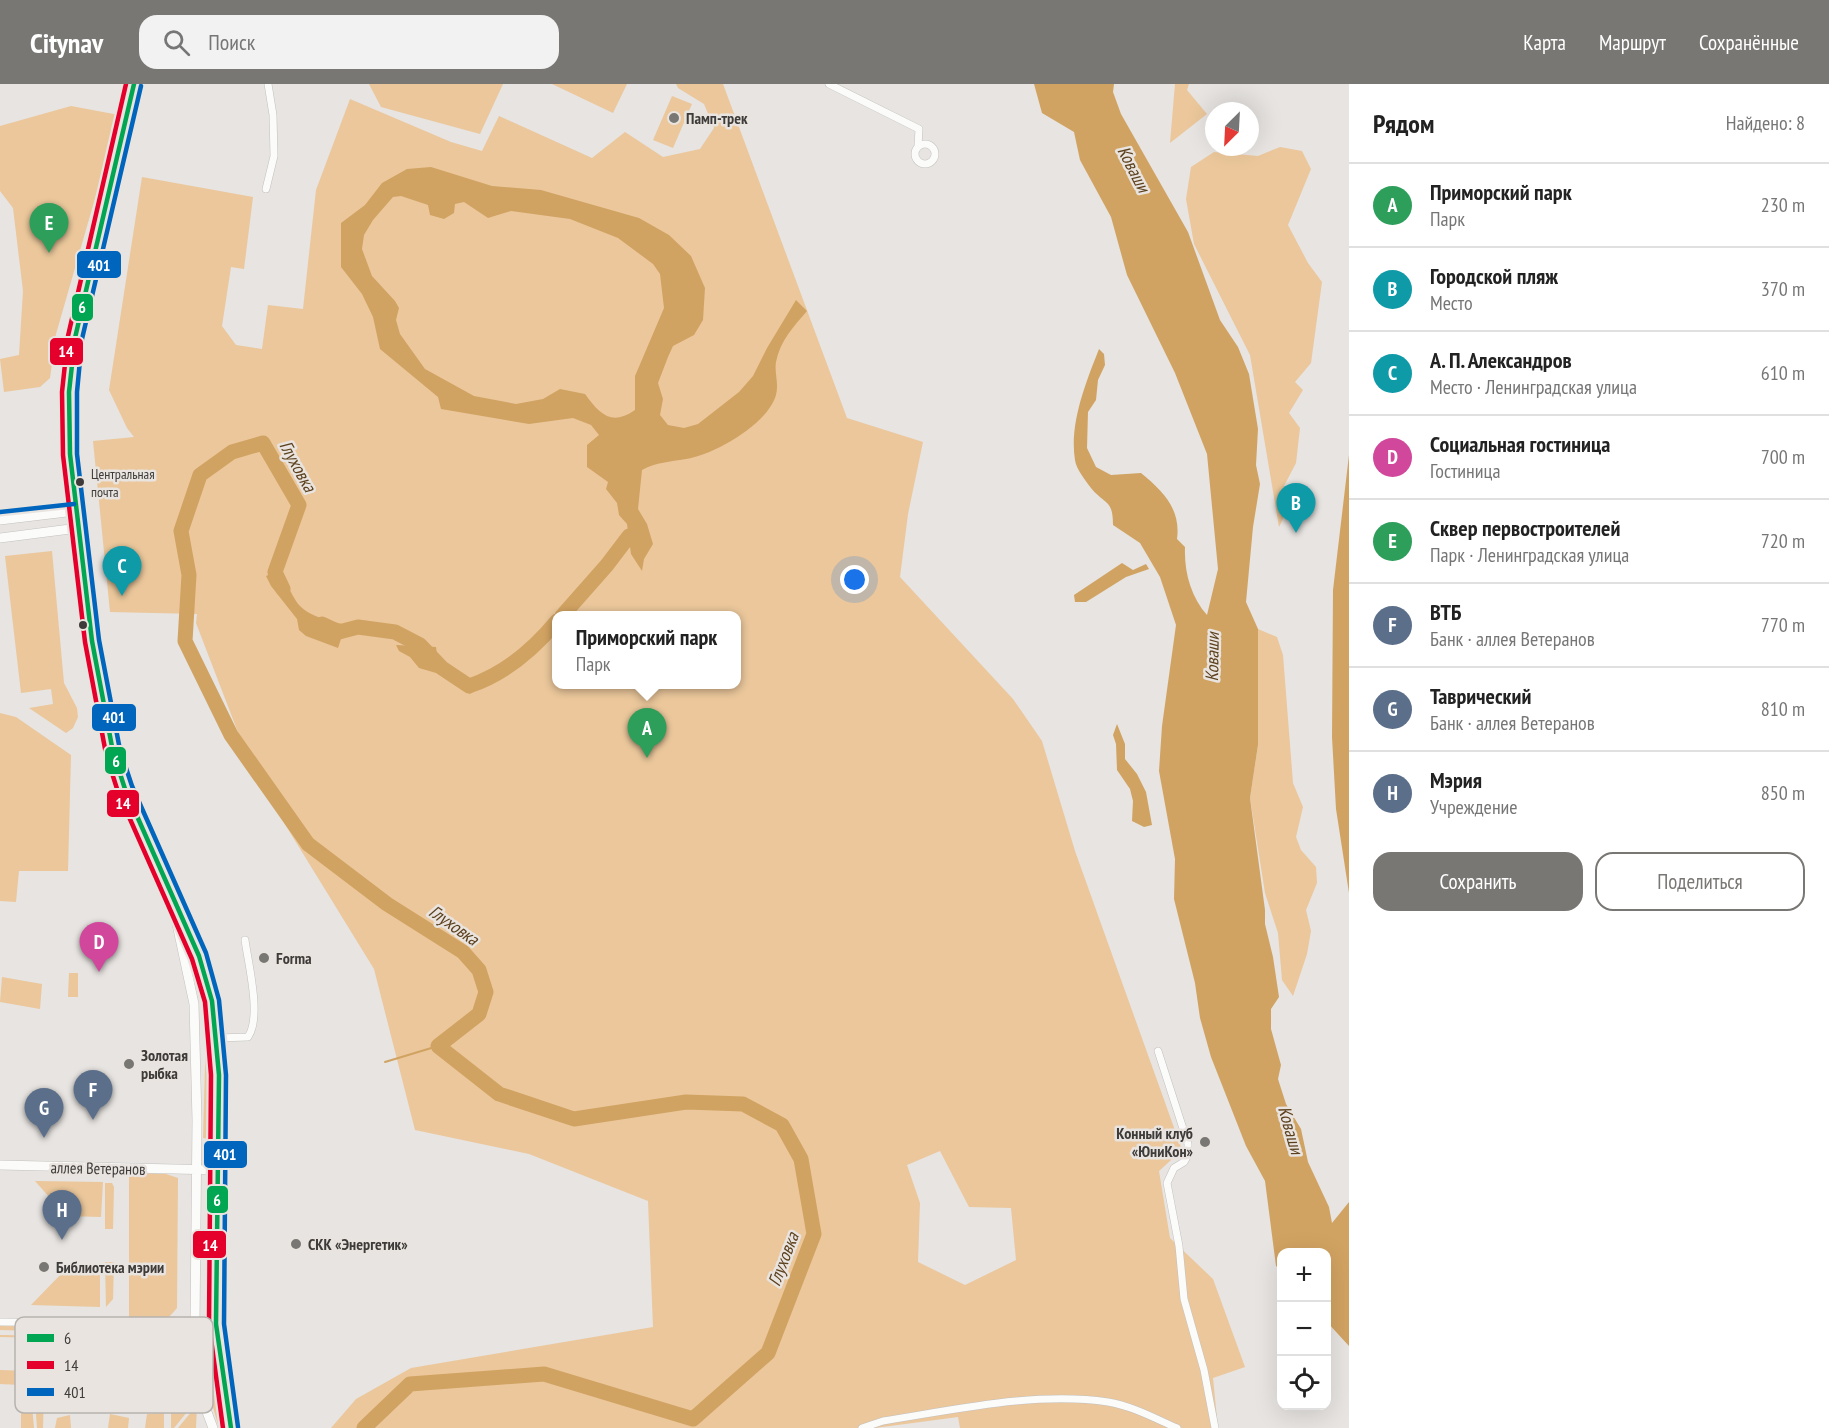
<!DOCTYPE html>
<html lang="ru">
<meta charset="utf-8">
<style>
body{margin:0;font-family:"PT Sans Narrow",sans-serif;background:#f2f2f2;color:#222}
.controls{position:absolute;right:18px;bottom:18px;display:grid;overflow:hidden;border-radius:12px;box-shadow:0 6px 24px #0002}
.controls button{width:54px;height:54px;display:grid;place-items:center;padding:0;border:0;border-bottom:2px solid #e0e0e0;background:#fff;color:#222;font:30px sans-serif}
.compass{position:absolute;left:1205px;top:18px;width:54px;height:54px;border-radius:50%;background:#fff;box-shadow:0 6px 24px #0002;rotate:204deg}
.you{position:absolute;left:855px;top:496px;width:21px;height:21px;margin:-15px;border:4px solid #fff;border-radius:50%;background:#1a73e8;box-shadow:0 0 0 9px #1a73e833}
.badge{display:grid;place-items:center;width:39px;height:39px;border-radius:50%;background:#797774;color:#fff;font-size:20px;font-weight:700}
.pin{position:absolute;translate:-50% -50px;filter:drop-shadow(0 2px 3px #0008)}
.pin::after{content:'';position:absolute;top:32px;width:21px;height:18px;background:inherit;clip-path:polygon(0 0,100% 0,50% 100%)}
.popup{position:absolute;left:552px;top:527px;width:189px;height:78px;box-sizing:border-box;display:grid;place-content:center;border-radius:12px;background:#fff;filter:drop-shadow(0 2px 4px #0005);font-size:20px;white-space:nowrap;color:#767676}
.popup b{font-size:22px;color:#222}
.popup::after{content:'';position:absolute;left:50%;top:100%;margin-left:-12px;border:12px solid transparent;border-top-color:#fff}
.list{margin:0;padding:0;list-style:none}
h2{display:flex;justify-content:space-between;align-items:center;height:78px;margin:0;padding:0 24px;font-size:26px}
h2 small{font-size:20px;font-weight:400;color:#767676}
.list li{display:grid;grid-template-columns:39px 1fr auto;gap:18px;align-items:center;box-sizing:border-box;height:84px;padding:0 24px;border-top:2px solid #e0e0e0}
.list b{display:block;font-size:22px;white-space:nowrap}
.list p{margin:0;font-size:20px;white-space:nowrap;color:#767676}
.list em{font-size:20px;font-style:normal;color:#767676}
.actions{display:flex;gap:12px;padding:18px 24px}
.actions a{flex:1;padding:14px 0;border:2px solid #797774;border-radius:18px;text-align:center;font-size:21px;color:#797774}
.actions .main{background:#797774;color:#fff}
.icon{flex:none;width:33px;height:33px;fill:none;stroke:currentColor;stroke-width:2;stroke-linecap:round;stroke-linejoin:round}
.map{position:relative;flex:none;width:1349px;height:1344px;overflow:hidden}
header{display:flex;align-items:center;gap:36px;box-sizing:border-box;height:84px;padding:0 30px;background:#797774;color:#fff}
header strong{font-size:28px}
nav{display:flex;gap:33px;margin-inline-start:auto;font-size:21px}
.search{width:420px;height:54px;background:#f2f2f2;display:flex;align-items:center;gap:15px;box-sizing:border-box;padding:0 21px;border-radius:18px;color:#767676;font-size:22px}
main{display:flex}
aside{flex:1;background:#fff}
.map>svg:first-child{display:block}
.green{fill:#ebc79b;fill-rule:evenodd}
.water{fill:#d1a362;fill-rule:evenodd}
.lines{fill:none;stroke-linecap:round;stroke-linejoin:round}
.stream{stroke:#d1a362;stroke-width:2}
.river{stroke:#d1a362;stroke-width:15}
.street-casing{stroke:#c3c1be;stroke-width:8}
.secondary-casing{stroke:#c3c1be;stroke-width:10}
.street{stroke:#fbfbfa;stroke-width:7}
.secondary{stroke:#fbfbfa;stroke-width:9}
.bus-1-casing{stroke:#e9e4df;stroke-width:9}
.bus-2-casing{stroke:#e9e4df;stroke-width:9}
.bus-3-casing{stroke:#e9e4df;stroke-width:9}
.bus-1{stroke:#00a651;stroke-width:4.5}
.bus-2{stroke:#e4002b;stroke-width:4.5}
.bus-3{stroke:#0065bd;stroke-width:4.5}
.poi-dot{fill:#797774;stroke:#e9e4df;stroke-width:2}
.bus-dot{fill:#3e3c3a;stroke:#e9e4df;stroke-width:2}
.labels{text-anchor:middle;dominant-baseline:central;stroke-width:5;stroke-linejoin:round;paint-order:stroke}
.bus-label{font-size:14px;fill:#3e3c3a;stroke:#e9e4df;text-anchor:start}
.poi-label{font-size:16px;font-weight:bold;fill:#3e3c3a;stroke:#e9e4df;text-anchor:start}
.street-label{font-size:16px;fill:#3e3c3a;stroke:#e9e4df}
.water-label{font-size:18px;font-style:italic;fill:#5c401d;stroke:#e9e4df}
.key{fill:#e9e4df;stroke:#b6b2ae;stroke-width:1.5}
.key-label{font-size:16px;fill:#3e3c3a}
.line-badge{stroke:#e9e4df;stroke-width:2}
.badge-label{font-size:16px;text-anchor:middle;font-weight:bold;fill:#fff}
</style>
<header>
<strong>Citynav</strong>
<div class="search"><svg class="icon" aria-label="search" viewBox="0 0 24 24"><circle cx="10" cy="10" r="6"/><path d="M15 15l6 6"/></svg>Поиск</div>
<nav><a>Карта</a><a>Маршрут</a><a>Сохранённые</a></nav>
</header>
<main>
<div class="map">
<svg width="1349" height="1344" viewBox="0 0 1349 1344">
<rect width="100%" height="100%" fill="#e7e4e1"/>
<!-- green -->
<path class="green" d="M369 0H503L480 50 381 23Z
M552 0H627L613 29Z
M676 0H723L847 334 923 358 908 430 900 493 1013 615 1042 657 1075 767 1182 1066 1159 1087 1170 1154 1213 1195 1245 1283 1213 1294 1218 1344H960L958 1333 875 1344H331L356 1315 411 1284 653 1243 648 1117 529 1070 415 1046 374 885 254 690 196 539 197 530 110 528 93 357 134 353 127 344 109 306 142 93 253 113 244 185 231 183 222 242 236 261 262 265 268 221 303 225 316 106 350 15 451 58 482 67 499 32 592 74 625 48 663 73 700 65 714 44 704 20 678 4ZM557 532H737V600H557ZM940 1067 969 1123 1011 1124 1016 1176 965 1201 918 1178 920 1119 907 1081Z
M1175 0H1189L1187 6 1207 30 1170 59Z
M672 12 692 20 673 64 653 56Z
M71 22 119 31 56 250 50 294 40 303 4 308 0 275 19 271 23 207 13 124 0 107V42Z
M1280 63 1302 67 1311 85 1288 141 1308 179 1322 198 1311 279 1295 298 1303 306 1289 329 1300 344 1296 379 1284 402C1289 418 1287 428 1279 443L1250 271 1194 160 1186 115 1191 83 1214 68 1258 72Z
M52 467 64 599 77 624 78 633 73 644 66 649 29 624 53 620 51 605 21 609 5 472Z
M1258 545 1277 553 1283 571 1293 699 1303 723 1296 753 1301 766 1316 783 1317 799 1306 826 1311 847 1307 870 1293 912 1282 896 1278 849 1265 809 1250 714 1258 661Z
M0 629 16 633 71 671 68 787H19L16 818 0 817Z
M195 876C220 931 211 996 210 1055L203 1054 206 947 201 900Z
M69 889H78V913H68Z
M2 893 42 900 40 925 0 918Z
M134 1089 166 1090 178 1094 177 1224 169 1233H129V1093Z
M35 1097 103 1098 101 1133 66 1132Z
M105 1099H112L114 1103 113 1145H105Z
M105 1178H114L113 1215 106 1223Z
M64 1187 100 1189V1223L31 1221Z
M0 1242 70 1243 75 1248 0 1246Z
M172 1245 187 1249 193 1260H182L173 1250Z
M76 1250 79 1251 93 1269 84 1271 81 1266 70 1265 76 1264Z
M0 1251 68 1252V1262H64L58 1254 0 1253Z
M88 1252 114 1254V1271H104Z
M118 1252 152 1254 154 1260 142 1271 135 1265 128 1271H118Z
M156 1263 166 1264 165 1325 147 1326 146 1285 150 1280 145 1274Z
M204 1267H214L221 1315 229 1344H219L211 1316Z
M118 1275H137V1276L122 1289 118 1286Z
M140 1278 142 1300 132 1301 124 1292Z
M0 1286 29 1287 34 1344H21V1301L0 1300Z
M186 1290 195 1318 171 1326 172 1305Z
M34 1303H44L43 1344H37Z
M197 1321 196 1344H178Z
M191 1323 174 1344H171V1329Z
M164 1329V1344H145L147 1330Z
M110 1330 129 1334 128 1344H108Z
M70 1331 71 1344H55L57 1334Z"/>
<!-- water -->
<path class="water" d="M1034 0H1114L1113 8 1121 30 1188 148 1220 236 1238 263 1249 290 1258 345 1256 381 1260 400 1253 443 1246 518 1258 545V661L1250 714 1265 826V840L1273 873 1279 913 1271 925V945L1281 981 1278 995 1286 1020 1301 1045 1308 1078 1329 1123 1332 1139 1349 1118V1262L1327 1238 1326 1168H1282L1281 1186 1276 1182 1265 1097 1246 1062 1211 973 1200 934 1195 899 1174 815 1175 775 1159 687 1162 642 1176 541 1160 493 1140 459 1113 441C1113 415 1105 421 1091 404 1086 397 1076 385 1075 376 1069 340 1086 298 1099 265L1104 270 1105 281 1098 296 1096 316 1088 328 1087 364 1096 383 1111 391 1141 389C1163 407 1181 425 1177 455L1185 463C1184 488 1191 513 1207 531L1218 485 1207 370 1175 289 1127 191 1111 133 1080 76 1074 48 1042 29Z
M431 83 492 102 541 106 639 134 669 151 691 172 705 204 703 236 694 251 673 262 668 273 658 299 663 315 660 331 668 341 684 344 698 340 739 308 753 292 767 264 796 216 807 227C794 242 780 257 776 278 774 290 780 300 775 314 765 341 714 371 686 375 669 378 657 378 642 386L638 425 647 440 653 460 644 475 642 487 631 470 627 440 619 431 617 419 606 405 608 398 587 383V361L599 351 591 341 573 334 529 340 441 325 438 313 380 265 373 233 362 210 341 183V139L365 121 382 99 407 85ZM401 112 428 121 430 131 444 135 454 129 455 120 464 118 488 134 511 127 570 135 618 154 653 180 660 190 664 224 635 292V326C612 342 600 331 585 310L560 305 543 315 516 320 474 312 425 285 400 250 396 236 399 224 395 217 372 192 362 165 364 151 373 136 393 113Z
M1349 371V809L1336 725 1332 653 1333 506Z
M1122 479 1133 486 1146 480 1149 485 1126 493 1086 518H1075L1074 511Z
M275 488C289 497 290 511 300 522 312 535 342 540 358 543L339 548 341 555 338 564 306 552 299 546 297 535 271 502 266 492Z
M396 561 436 563 438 578 448 581 453 594 476 606 470 610 443 591 419 584 410 573 399 567Z
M1117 640 1125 660V675L1137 690 1146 708 1152 741 1144 743 1132 737 1133 717 1130 705 1117 686 1116 660 1113 651Z"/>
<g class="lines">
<!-- stream -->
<path class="stream" d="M385 978 438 962"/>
<!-- river -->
<path class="river" d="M283 505 275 488 299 421 263 359 232 368 200 391 181 447 189 491 185 557 231 651 308 760 387 820 463 868 479 886 486 908 479 930 438 962 499 1010 574 1035 686 1018 743 1020 782 1041 801 1075 814 1150 768 1269 693 1335 544 1290 410 1300 364 1344
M562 532 607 481 629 452
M322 540 339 548 358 543 395 548 420 561 442 584 469 602C505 590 533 566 557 537"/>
<defs>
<path id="street" d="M829 0 919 45 918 62
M915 70a10 10 0 1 1 20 0a10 10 0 1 1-20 0Z
M266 105 274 72 273 31 268 0
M217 954 248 953C262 933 248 879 245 856
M1158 967 1188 1060V1071L1184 1078 1174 1084 1167 1099 1179 1162 1184 1215 1204 1286 1215 1344
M0 1238 216 1240
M862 1344 883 1337C954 1326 1037 1307 1108 1318 1132 1322 1154 1334 1177 1344"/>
<path id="secondary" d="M134 0 75 254 69 308 70 370 92 557 113 668 125 705 199 872 212 917 219 991 216 1240 231 1344
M0 436 75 427
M0 454 78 444
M174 826 194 920 197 1036 195 1240 204 1320 213 1344
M0 1081 218 1086"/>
</defs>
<!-- street casing -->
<use href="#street" class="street-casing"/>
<!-- secondary casing -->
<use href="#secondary" class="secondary-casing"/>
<!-- street -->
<use href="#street" class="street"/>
<!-- secondary -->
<use href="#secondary" class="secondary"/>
<defs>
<path id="bus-1" d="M134 0 75 254 69 308 70 370 92 557 113 668 125 705 199 872 212 917 219 991 216 1240 231 1344"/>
<path id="bus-2" d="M126 0 68 252 62 308 63 371 85 558 106 670 118 708 192 875 205 918 211 991 209 1240 223 1344"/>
<path id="bus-3" d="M141 2 82 255 77 308V370L99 556 120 666 132 702 206 869 219 916 226 991 224 1240 238 1343
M0 428 74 420"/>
</defs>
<!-- bus-1 casing -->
<use href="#bus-1" class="bus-1-casing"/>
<!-- bus-2 casing -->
<use href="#bus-2" class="bus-2-casing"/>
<!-- bus-3 casing -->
<use href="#bus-3" class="bus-3-casing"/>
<!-- bus-1 -->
<use href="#bus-1" class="bus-1"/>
<!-- bus-2 -->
<use href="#bus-2" class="bus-2"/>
<!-- bus-3 -->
<use href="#bus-3" class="bus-3"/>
</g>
<!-- markers -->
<g class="poi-dot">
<circle cx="674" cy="34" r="6"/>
<circle cx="264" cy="874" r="6"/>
<circle cx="129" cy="980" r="6"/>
<circle cx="1205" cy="1058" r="6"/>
<circle cx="296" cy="1160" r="6"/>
<circle cx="44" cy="1183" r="6"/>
</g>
<g class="bus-dot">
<circle cx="80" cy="398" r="5"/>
<circle cx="83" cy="541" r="5"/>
</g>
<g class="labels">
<!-- bus labels -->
<g class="bus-label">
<text x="91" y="390">Центральная<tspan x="91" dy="18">почта</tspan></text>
</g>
<!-- poi labels -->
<g class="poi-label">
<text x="686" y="34">Памп-трек</text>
<text x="276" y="874">Forma</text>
<text x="141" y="971">Золотая<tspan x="141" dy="18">рыбка</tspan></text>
<text x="1193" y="1049" text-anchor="end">Конный клуб<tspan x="1193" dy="18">«ЮниКон»</tspan></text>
<text x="308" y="1160">СКК «Энергетик»</text>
<text x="56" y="1183">Библиотека мэрии</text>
</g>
<!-- street labels -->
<g class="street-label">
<text transform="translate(98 1084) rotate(1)">аллея Ветеранов</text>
</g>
<!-- water labels -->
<g class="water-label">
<text transform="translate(1134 85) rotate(63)">Коваши</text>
<text transform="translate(298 382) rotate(61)">Глуховка</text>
<text transform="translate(1212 573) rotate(-89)">Коваши</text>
<text transform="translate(454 841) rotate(35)">Глуховка</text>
<text transform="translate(1291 1046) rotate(74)">Коваши</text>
<text transform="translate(783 1175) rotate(-69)">Глуховка</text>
</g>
</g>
<!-- legend -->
<rect x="15" y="1233" width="198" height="96" rx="9" class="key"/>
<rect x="27" y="1250" width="27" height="8" fill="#00a651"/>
<rect x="27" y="1277" width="27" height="8" fill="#e4002b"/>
<rect x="27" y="1304" width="27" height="8" fill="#0065bd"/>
<g class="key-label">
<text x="64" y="1260">6</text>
<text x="64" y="1287">14</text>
<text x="64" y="1314">401</text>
</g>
<g class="line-badge">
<rect x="76" y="166" width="46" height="29" rx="6" fill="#0065bd"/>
<rect x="71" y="209" width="23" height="29" rx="6" fill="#00a651"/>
<rect x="49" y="253" width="35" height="29" rx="6" fill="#e4002b"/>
<rect x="91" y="619" width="46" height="29" rx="6" fill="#0065bd"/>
<rect x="104" y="662" width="23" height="29" rx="6" fill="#00a651"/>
<rect x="106" y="705" width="34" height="29" rx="6" fill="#e4002b"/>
<rect x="203" y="1056" width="45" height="29" rx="6" fill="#0065bd"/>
<rect x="206" y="1101" width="23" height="29" rx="6" fill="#00a651"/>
<rect x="192" y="1146" width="35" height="29" rx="6" fill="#e4002b"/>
</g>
<g class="badge-label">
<text x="99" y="187">401</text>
<text x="82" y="229">6</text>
<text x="66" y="273">14</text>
<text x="114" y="639">401</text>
<text x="116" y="683">6</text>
<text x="123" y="725">14</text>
<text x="225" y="1076">401</text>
<text x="217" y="1122">6</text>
<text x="210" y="1167">14</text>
</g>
</svg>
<div class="controls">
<button>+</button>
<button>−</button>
<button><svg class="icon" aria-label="locate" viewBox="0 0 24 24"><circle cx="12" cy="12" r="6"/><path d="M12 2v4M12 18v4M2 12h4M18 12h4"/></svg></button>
</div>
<svg class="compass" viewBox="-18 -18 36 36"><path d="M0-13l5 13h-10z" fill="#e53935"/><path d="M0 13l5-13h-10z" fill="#767676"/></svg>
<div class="you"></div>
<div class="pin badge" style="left:647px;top:674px;background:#2e9e5b">A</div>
<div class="popup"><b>Приморский парк</b>Парк</div>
<div class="pin badge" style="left:1296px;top:449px;background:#0f9aa8">B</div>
<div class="pin badge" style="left:122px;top:512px;background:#0f9aa8">C</div>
<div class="pin badge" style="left:99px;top:888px;background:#d1479c">D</div>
<div class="pin badge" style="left:49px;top:169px;background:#2e9e5b">E</div>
<div class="pin badge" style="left:93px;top:1036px;background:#5c6f8a">F</div>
<div class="pin badge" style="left:44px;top:1054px;background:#5c6f8a">G</div>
<div class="pin badge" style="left:62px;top:1156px;background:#5c6f8a">H</div>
</div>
<aside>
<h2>Рядом<small>Найдено: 8</small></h2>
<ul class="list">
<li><span class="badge" style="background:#2e9e5b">A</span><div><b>Приморский парк</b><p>Парк</p></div><em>230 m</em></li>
<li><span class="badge" style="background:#0f9aa8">B</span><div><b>Городской пляж</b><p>Место</p></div><em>370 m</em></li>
<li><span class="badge" style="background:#0f9aa8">C</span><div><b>А. П. Александров</b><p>Место · Ленинградская улица</p></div><em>610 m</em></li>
<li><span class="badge" style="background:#d1479c">D</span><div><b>Социальная гостиница</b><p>Гостиница</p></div><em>700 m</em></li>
<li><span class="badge" style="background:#2e9e5b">E</span><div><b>Сквер первостроителей</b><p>Парк · Ленинградская улица</p></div><em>720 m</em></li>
<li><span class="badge" style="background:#5c6f8a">F</span><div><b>ВТБ</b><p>Банк · аллея Ветеранов</p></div><em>770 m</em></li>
<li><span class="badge" style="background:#5c6f8a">G</span><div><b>Таврический</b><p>Банк · аллея Ветеранов</p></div><em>810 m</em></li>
<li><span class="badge" style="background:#5c6f8a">H</span><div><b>Мэрия</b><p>Учреждение</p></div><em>850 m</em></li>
</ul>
<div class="actions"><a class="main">Сохранить</a><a>Поделиться</a></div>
</aside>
</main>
